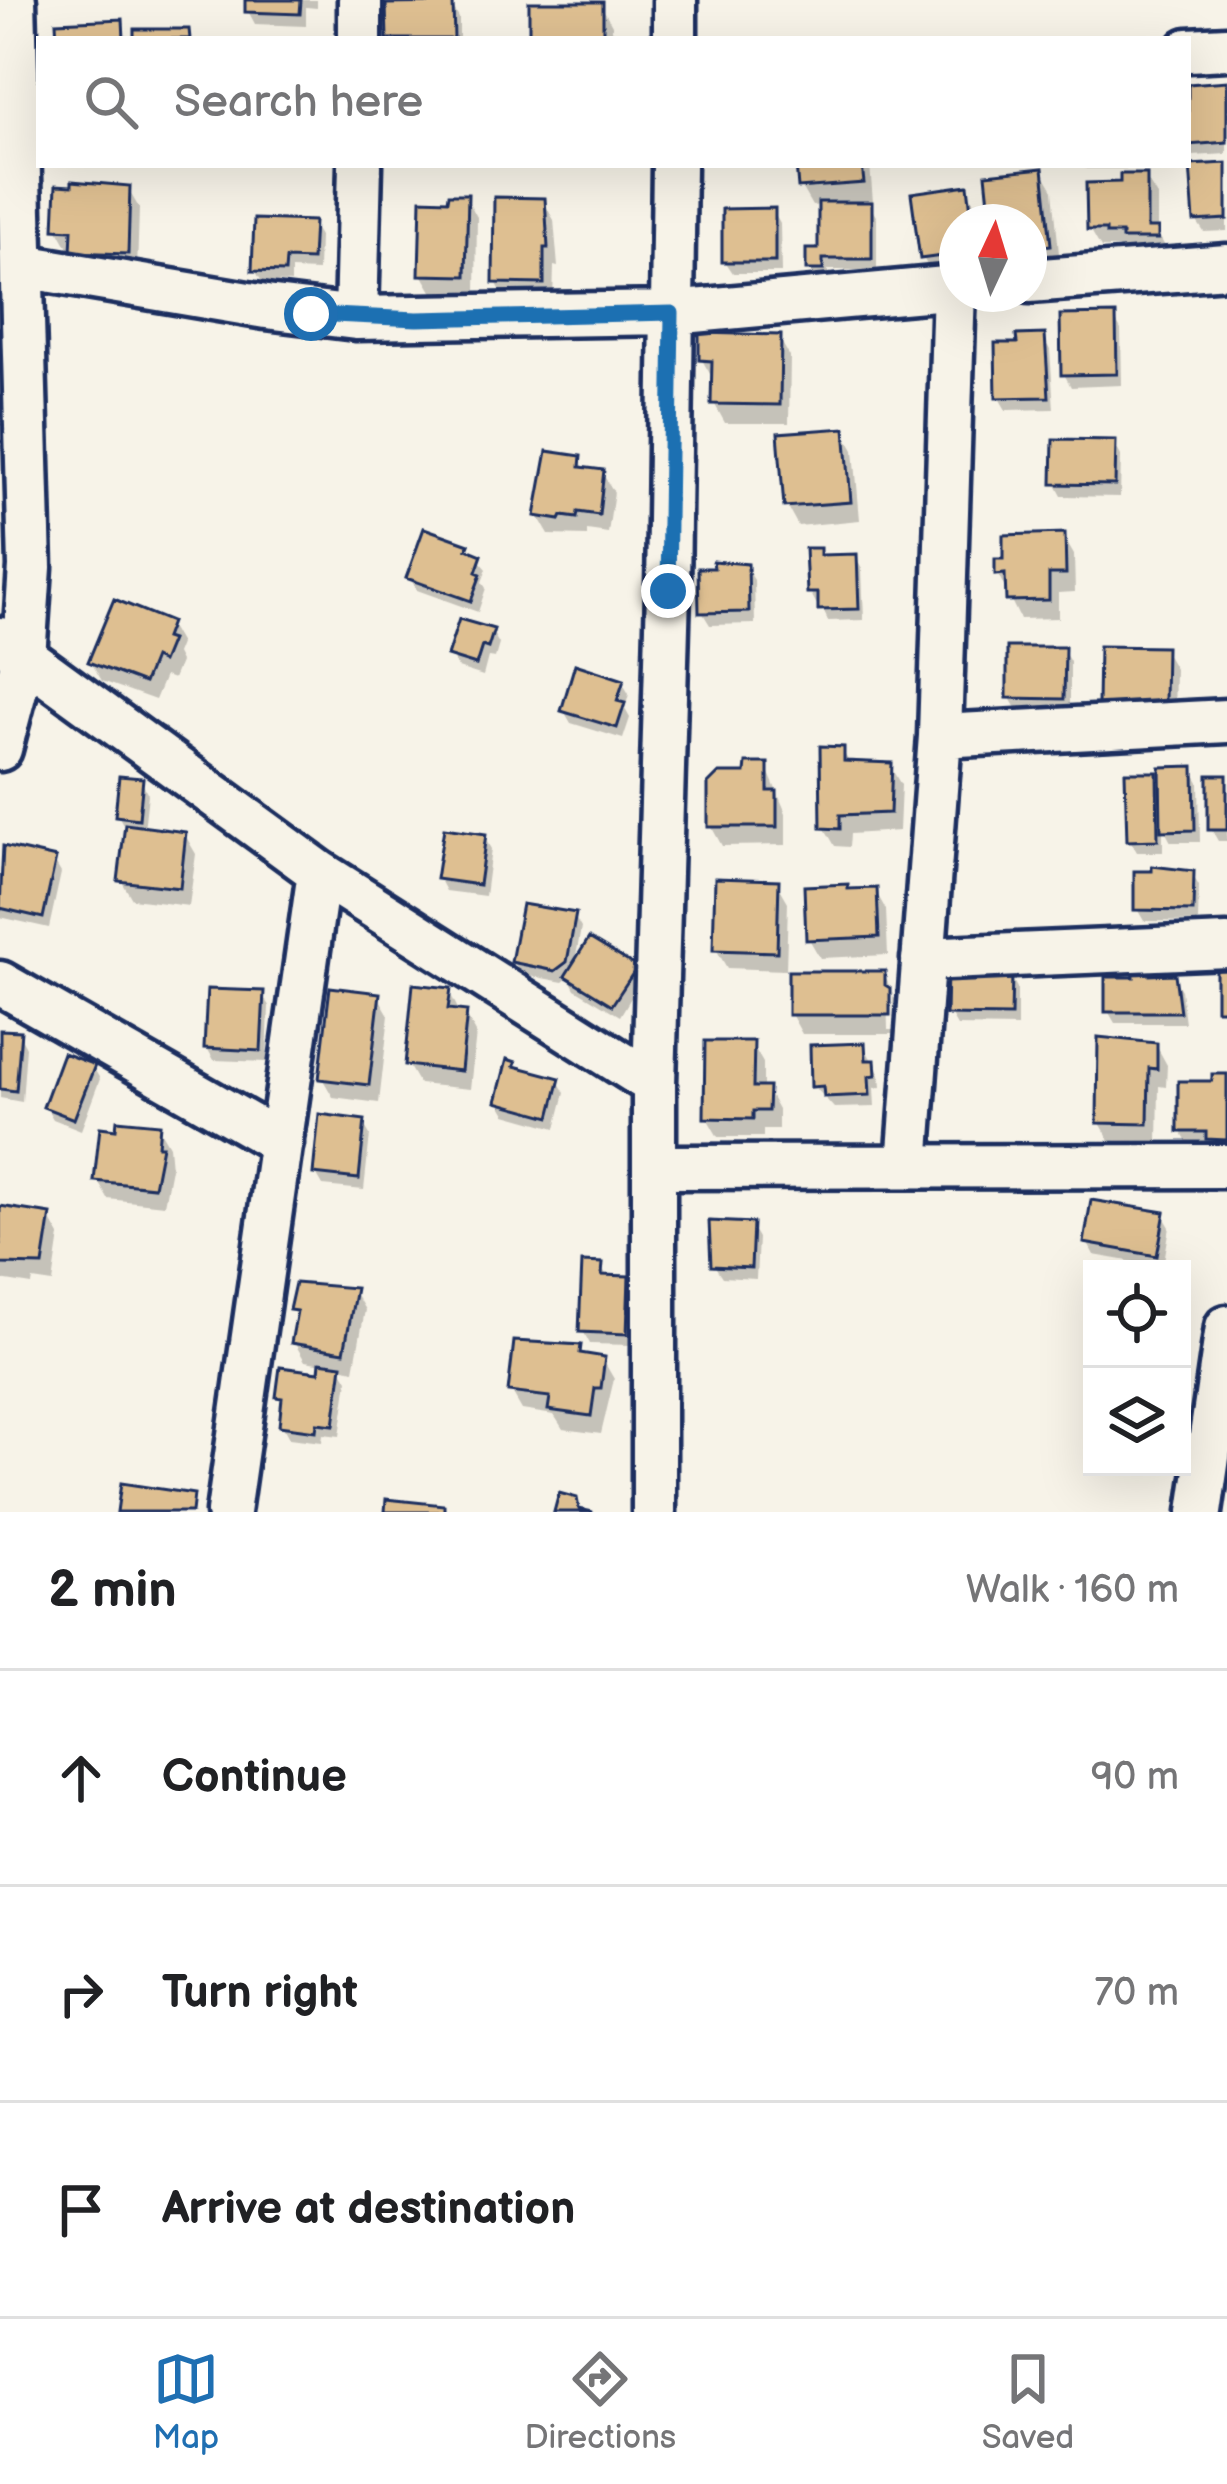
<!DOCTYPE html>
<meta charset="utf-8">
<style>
body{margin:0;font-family:"Balsamiq Sans",sans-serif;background:#f6f6f6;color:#202124}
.controls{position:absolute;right:36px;bottom:36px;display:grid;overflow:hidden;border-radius:0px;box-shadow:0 12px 48px #0002}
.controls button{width:108px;height:108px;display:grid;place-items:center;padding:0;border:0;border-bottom:3px solid #e0e0e0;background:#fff;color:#202124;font:60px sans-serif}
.compass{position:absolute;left:939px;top:204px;width:108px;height:108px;border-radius:50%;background:#fff;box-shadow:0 12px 48px #0002;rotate:4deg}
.stop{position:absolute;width:36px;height:36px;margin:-27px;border:9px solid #1f6fb2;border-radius:50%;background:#fff}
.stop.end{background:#1f6fb2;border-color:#fff;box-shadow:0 3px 12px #0008}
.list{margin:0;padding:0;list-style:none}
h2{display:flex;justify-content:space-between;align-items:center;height:156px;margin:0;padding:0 48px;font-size:51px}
h2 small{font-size:39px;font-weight:400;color:#757577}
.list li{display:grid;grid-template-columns:78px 1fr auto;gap:36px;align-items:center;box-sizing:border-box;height:216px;padding:0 48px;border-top:3px solid #e0e0e0}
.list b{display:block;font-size:45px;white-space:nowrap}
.list em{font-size:39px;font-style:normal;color:#757577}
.icon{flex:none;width:66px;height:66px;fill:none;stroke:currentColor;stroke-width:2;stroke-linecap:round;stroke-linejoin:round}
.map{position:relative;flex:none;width:1227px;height:1512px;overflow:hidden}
.search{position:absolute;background:#fff;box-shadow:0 12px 48px #0002;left:36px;right:36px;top:36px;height:132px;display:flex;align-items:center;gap:30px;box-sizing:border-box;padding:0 42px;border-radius:0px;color:#757577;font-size:45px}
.sheet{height:804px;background:#fff}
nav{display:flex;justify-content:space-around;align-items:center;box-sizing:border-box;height:168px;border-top:3px solid #e0e0e0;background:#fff;font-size:33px;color:#757577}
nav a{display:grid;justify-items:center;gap:6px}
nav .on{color:#1f6fb2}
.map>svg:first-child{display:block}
.shadow{fill:#0003;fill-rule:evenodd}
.building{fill:#debf91;stroke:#1b2f5e;stroke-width:3}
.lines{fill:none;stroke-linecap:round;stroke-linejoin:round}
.minor-casing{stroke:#1b2f5e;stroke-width:51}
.minor{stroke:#f7f3e8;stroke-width:42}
.route{stroke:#1f6fb2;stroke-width:15}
</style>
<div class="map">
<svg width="1227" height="1512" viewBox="0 0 1227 1512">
<rect width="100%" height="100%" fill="#f7f3e8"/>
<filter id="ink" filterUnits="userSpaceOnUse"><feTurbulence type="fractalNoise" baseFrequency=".00833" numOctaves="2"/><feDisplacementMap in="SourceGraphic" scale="24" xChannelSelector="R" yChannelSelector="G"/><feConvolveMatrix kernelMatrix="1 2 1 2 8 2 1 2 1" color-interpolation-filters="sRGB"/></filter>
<g filter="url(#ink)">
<!-- shadow -->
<path class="shadow" d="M248 0H317V8L306 7V26L255 24 248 11Z
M601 5 612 25V39H532Z
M452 6 459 18V39H390Z
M1188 87 1227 88V154L1193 156 1188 147Z
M799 165H870L873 202H868L877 218V270H828V281H816L809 269 821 252V205L812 206 801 187Z
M1083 165H1148V169H1086Z
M1227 166V231L1204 232 1196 220Z
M1042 171 1053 190 1060 264 1029 267V222H994Z
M1145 177 1157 196V232L1167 250 1120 253 1118 248H1101L1090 229 1123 185Z
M966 188 977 208 979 222H957V274L934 277 923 258Z
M128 189 139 208 137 272 85 270 74 248H68L57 228Z
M466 197 477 217 476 294 433 293 422 274 451 203Z
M543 201 554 220 558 267 554 266 553 302H507L496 282Z
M773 211 780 224 781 273H733L725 261Z
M312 224 319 236 318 271 291 270V283L262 282 255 270Z
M1114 317 1121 330 1122 385 1071 387 1064 374Z
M1043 337 1050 350 1054 409 1006 410 999 398 1020 346Z
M779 338 790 357 789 423H725L714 403 713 379 702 360Z
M843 431 854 450 860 520 798 526 787 506Z
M1114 443 1121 456 1120 497 1062 496 1055 483Z
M579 459 586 471 602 473 614 492 608 533 587 530V536L549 535 538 516Z
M1063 536 1074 555 1075 592 1058 593V618L1020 619 998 574Z
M467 546 487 569 482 582 486 588 478 612 417 590 410 578Z
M818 551 822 558 855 557 862 569 864 620 828 621 821 605H817L810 592Z
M746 567 754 580 755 624 710 625 702 612Z
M169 625 180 644 176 654 180 662 173 679 165 676 155 700 102 681 91 662Z
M492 632 499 644 495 658 488 657 483 676 458 668 451 656Z
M1063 650 1070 662V710H1017L1010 698Z
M1164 650 1175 669 1174 720 1112 724 1101 705Z
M622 682 629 694 625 709 630 718 623 739 571 723 564 711Z
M842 750 851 765 890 766 901 785 899 831 850 834 849 847 835 846 824 827Z
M766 766 786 813V845L722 846 711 826 748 776Z
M1192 769 1199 782 1200 842H1171L1163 827V852H1137L1130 840 1155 775 1164 790Z
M1227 778V841H1218L1211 829Z
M141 781 148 794 144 830 185 835 196 854 189 906 132 899 121 880 125 828 118 815Z
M484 837 491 849 485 896 446 891 439 878Z
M5 850 54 861 61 873 49 928 0 917V871Z
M1192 874 1199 886 1198 922 1144 921 1137 909Z
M777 883 788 902 786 970 727 968 716 949Z
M875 890 886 910 888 955 820 958 809 939Z
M574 916 581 928 574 968 634 969 641 981 620 1016 575 989 569 977 563 982 521 974 514 962Z
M1149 971 1152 978 1173 977 1181 990 1185 1023H1115L1108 1011Z
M884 974 900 1011V1034H802L791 1014ZM887 987 893 993 894 1030H888Z
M1010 975 1017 988V1027L957 1026 950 1014Z
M449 991 460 1013H465L476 1033 470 1089 419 1084 408 1065Z
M262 994 269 1006 267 1062 214 1060 207 1048Z
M378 996 389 1015 379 1103 333 1097 322 1078Z
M0 1033 19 1034 26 1047 22 1102 0 1098Z
M752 1044 763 1063V1090H767L778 1110V1129H763V1137H718L707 1118Z
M1156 1045 1167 1065 1166 1087 1159 1086 1158 1143 1111 1142 1100 1123Z
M864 1046 880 1075 881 1087 874 1088 875 1107 834 1108 814 1086Z
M514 1064 517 1070 558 1081 565 1093 556 1128 506 1114 499 1102Z
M93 1067 100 1079 81 1130 53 1119 46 1107Z
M1227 1077V1158L1192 1151 1181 1132 1215 1084Z
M363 1123 370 1135 364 1190 323 1186 316 1174Z
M158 1127 169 1146 171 1168 164 1205 108 1199 97 1180Z
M0 1209 49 1217 60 1236 53 1283 33 1280 32 1285 0 1280Z
M1163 1215 1170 1227 1163 1267 1094 1255 1087 1242Z
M751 1226 758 1238 756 1279 722 1277 714 1265Z
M601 1266 609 1279H627L634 1292 632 1345 590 1344 583 1331Z
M354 1291 365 1310 354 1370 340 1367 348 1380 340 1436 323 1434 322 1442 289 1438 282 1425 284 1405 279 1396 321 1376 323 1364 305 1361 294 1342 298 1320 292 1310Z
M579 1348 584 1357 603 1360 614 1379 601 1434 563 1429 554 1415 522 1410 511 1391Z"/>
<!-- building -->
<path class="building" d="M245 0H301L300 14 245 12Z
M529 2H603V39H529Z
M453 3 454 39H387L386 4Z
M123 19 124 39H57L56 22Z
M134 29H189L190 39H134Z
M1227 81V142L1188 145V84Z
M1227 163V219L1194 221 1190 165Z
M796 165H862L864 183 798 188Z
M1043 168 1051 245 1029 248V222H991L986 174Z
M1120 174H1147V228H1158V239H1122V234H1106V230H1087L1086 183 1120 182Z
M72 181 130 186 128 254 71 252 72 230 54 229 56 185 72 186Z
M968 185 971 211 965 212 967 222H957V254L920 259 911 193Z
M449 194H468L466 276 419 275 421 199 448 200Z
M494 197 545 198 548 248H544V284L493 283Z
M818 202H872V259H823V270H806V249H818Z
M775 208V262H722V209Z
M254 219 314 221 312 260 286 259 285 272 252 271Z
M1116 314 1117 374 1061 375 1060 315Z
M699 333 781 335 780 405 711 404 712 361 699 360Z
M1045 334 1049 397 996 398 995 343H1017L1016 335Z
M845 428 851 502 784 507 778 433Z
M1053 439 1116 440 1115 485 1052 484Z
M547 451 581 456 580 467 604 470 599 515 578 512 577 518 562 516 560 520 535 516Z
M424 528 469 544 467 549 482 555 476 572 481 574 471 601 406 578Z
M1065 533 1066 574H1049V600L1006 601 1005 574 995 575V559H1003V535Z
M805 548H820V555L857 554 859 609 818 610V593H807Z
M713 561 748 564 749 612 699 613 698 568H714Z
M114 599 171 622 165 638 171 640 162 662 154 658 144 683 88 662Z
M459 619 494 629 488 648 482 646 476 665 447 656Z
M1099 646 1166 647 1165 702H1152V707L1098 706Z
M1007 647H1065L1064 699 1007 698Z
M575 664 624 680 617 701 625 703 617 728 561 711Z
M820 746 844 747V761L892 763 890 813 840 815V829L821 828Z
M746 763H768V791H777V827H708V784L719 773H745Z
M1194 766 1195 830 1161 831 1160 767Z
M1125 772H1157L1158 840 1127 841Z
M1208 775H1227V830H1208Z
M119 776 143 778 139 819 115 816Z
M125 824 186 832 180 888 118 881Z
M444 828 486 834 479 885 436 879Z
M3 846 56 858 43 918 0 908Z
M1152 866 1194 871 1193 911 1134 910V871H1152Z
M715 878 779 880 777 952 713 950Z
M848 884V889L877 888 879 937 806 940 804 886Z
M522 904 576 913 567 962 555 971 511 962Z
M589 938 637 967 612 1005 565 976Z
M1133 968H1150V975L1175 974 1180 1012H1105V977H1134Z
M1216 969H1227V1009H1216Z
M788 971H885V985L890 988V1015H788Z
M947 971 1012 972 1011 1016 946 1015Z
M413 984 451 988 448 1009 467 1011 461 1071 405 1065Z
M330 987 380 993 369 1085 319 1079Z
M207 989 264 991 261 1051 204 1048Z
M0 1030 21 1031 16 1091 0 1089Z
M1098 1037 1157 1043V1069L1149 1068 1148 1124 1097 1123Z
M705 1041H754L753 1087H769L768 1111H753V1119L704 1118Z
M865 1043 866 1060H875L876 1075 869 1076 870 1095 824 1097 823 1086 811 1087 810 1045Z
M63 1053 95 1065 74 1119 43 1107Z
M507 1059 516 1062 514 1066 560 1078 550 1117 496 1102Z
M1212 1074H1227V1140L1206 1139V1132H1178V1081H1212Z
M319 1114 365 1120 359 1179 313 1174Z
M117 1120 160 1124 158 1146H162L154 1187 94 1181 100 1127 116 1129Z
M1091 1200 1165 1212 1157 1256 1084 1243Z
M0 1206 51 1214 43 1265 0 1264Z
M709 1221 753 1223 751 1268 711 1266Z
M582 1262 603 1263 602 1275 629 1276 627 1334 579 1332Z
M295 1283 356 1288 344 1352 291 1343 297 1311 289 1310Z
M514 1341 581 1345 580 1353 605 1357 601 1388H595L591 1416 548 1410 550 1397 508 1392Z
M320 1362 342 1365 334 1425 317 1423 316 1431 279 1426 282 1398 276 1397 280 1367 319 1372Z
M121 1483 194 1494 192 1512H117Z
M559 1493 577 1498 579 1509 593 1512H554Z
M386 1499 444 1505V1512H385Z"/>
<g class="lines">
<defs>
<path id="minor" d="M360 0V39
M675 0V39
M1188 50 1227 48
M23 266 266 307 356 318 672 313 957 287
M1029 281 1227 266
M356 318 360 165
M0 639 319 872 654 1084
M940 736 1227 721
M0 749 24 657 30 567 14 0
M923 959 1227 946
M0 983 281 1143
M908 1165 940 736 954 287
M655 1167 1227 1166
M228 1512 319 872
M654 1512V1084L668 591 674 165
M1200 1512 1227 1327"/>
</defs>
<!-- minor casing -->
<use href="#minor" class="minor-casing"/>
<!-- minor -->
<use href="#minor" class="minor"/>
</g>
</g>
<g class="lines" filter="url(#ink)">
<!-- route -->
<path class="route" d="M311 314 417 319 672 313 668 591"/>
</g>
</svg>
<div class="controls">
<button><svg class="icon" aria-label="locate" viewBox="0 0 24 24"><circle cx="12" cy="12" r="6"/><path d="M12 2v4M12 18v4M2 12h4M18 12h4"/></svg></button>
<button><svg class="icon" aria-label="layers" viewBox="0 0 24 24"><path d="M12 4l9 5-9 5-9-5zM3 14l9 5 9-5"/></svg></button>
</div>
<svg class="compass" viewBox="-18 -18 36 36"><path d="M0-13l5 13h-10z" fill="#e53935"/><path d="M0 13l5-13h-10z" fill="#757577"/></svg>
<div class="stop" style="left:311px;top:314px"></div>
<div class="stop end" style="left:668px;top:591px"></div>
<div class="search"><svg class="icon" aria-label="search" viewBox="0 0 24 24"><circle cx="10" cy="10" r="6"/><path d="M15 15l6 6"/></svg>Search here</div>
</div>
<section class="sheet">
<h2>2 min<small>Walk · 160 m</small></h2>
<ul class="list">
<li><svg class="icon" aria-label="ahead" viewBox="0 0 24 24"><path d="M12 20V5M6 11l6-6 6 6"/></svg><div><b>Continue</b></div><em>90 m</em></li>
<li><svg class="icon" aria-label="right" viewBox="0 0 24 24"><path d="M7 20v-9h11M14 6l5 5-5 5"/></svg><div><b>Turn right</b></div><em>70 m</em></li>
<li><svg class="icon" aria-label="arrive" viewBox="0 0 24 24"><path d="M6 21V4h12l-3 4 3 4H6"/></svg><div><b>Arrive at destination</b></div></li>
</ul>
</section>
<nav>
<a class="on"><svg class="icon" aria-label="map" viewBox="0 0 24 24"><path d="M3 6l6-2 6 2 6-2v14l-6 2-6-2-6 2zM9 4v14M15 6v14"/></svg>Map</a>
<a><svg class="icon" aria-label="directions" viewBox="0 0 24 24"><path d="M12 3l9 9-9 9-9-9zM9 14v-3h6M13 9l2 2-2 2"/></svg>Directions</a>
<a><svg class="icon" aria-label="saved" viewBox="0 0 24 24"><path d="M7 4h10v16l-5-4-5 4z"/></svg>Saved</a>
</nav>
